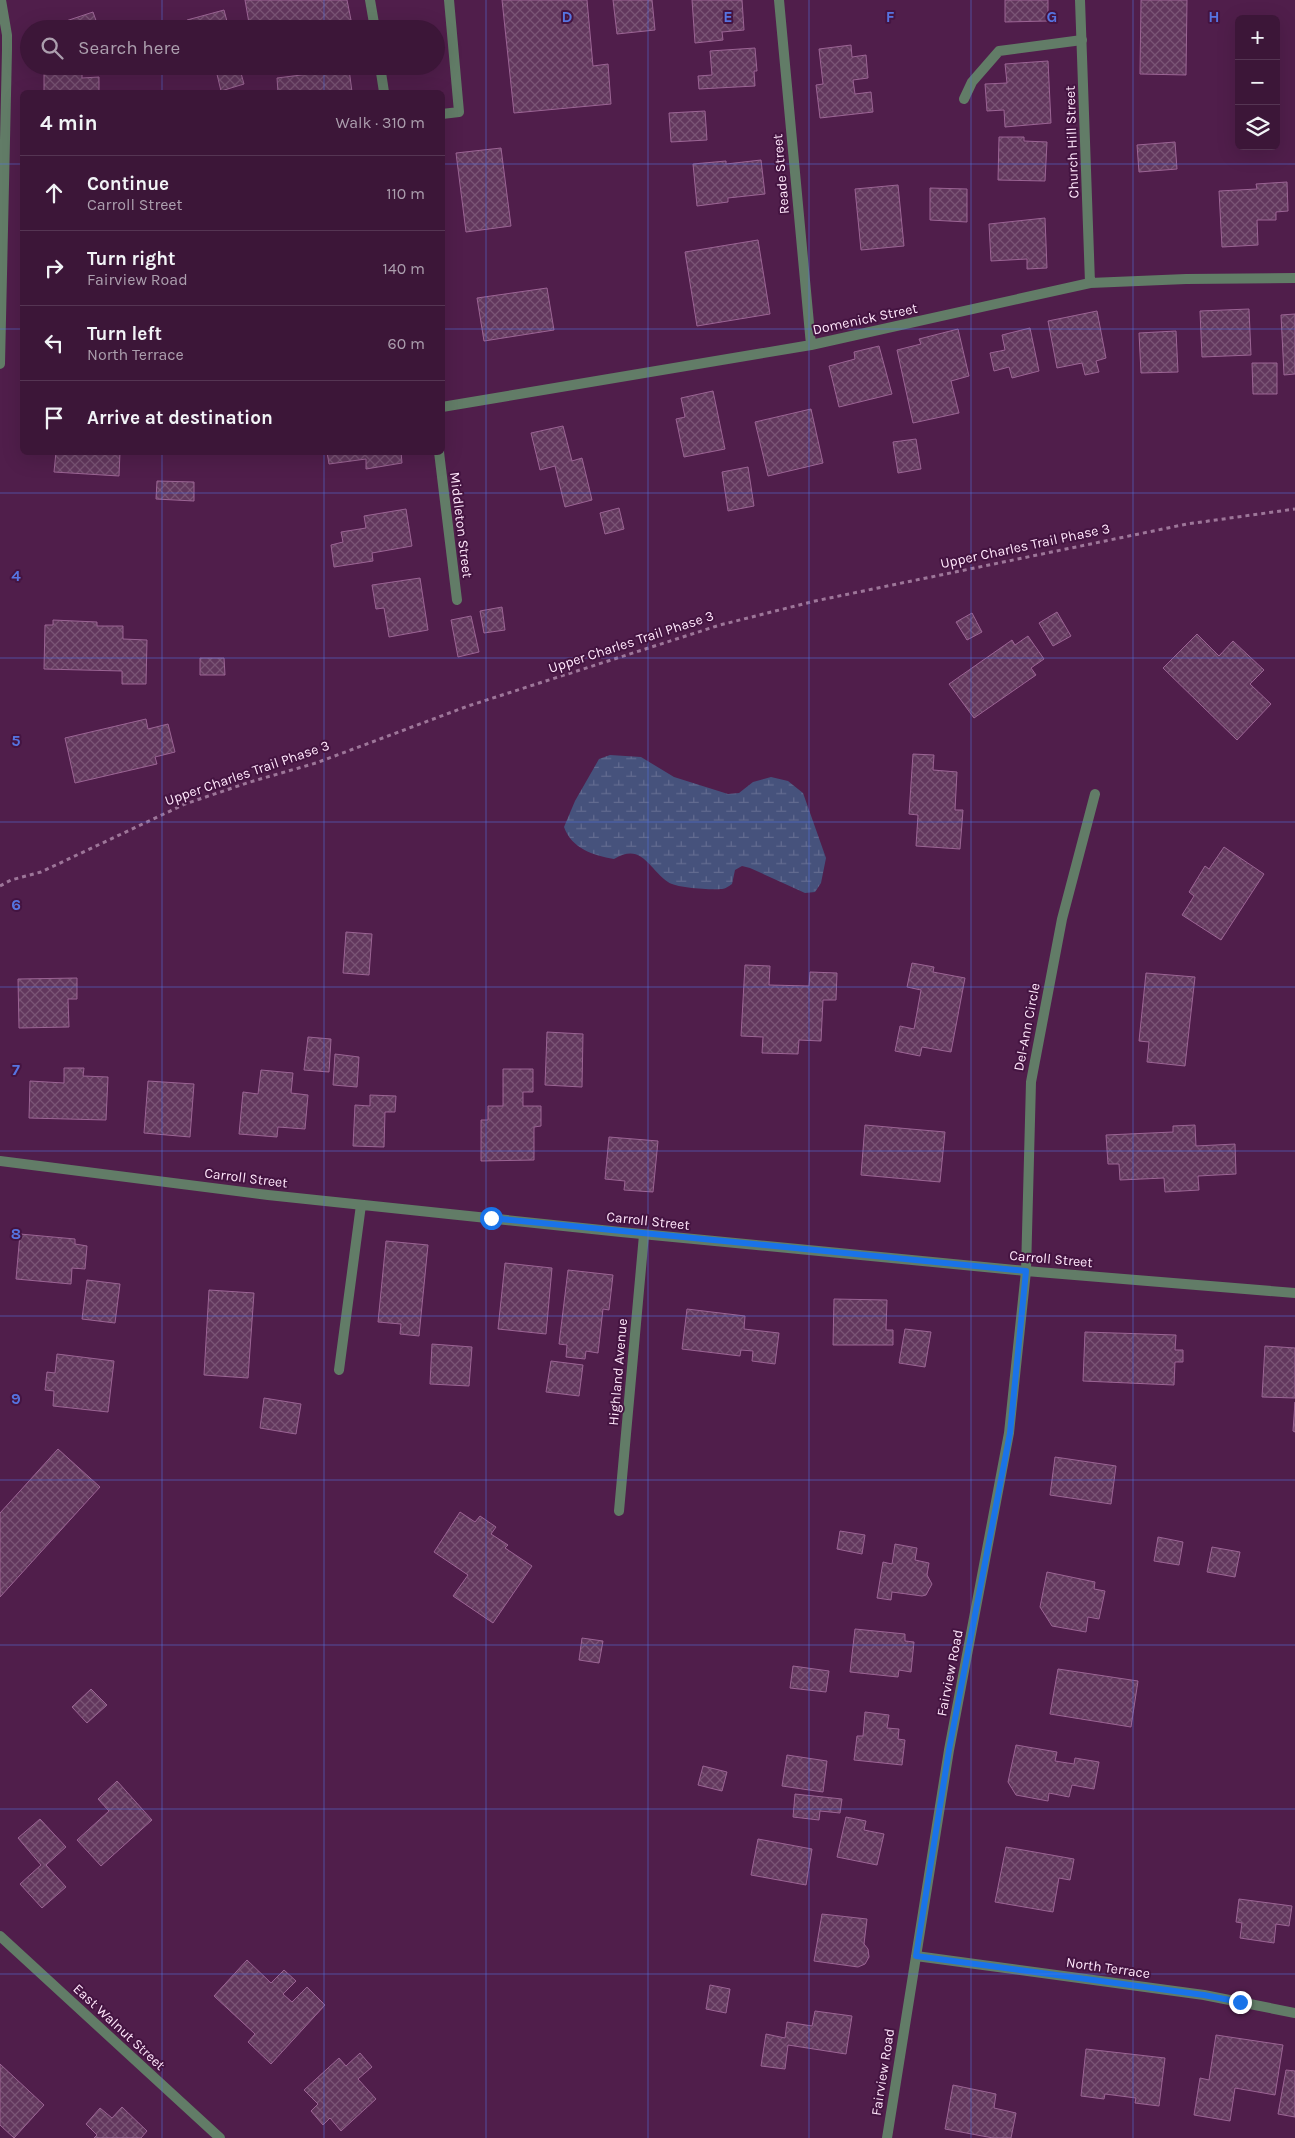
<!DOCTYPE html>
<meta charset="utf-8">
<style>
body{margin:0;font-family:Karla,sans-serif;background:#431f40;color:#f1f3f6}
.controls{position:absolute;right:15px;top:15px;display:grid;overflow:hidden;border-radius:8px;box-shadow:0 5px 20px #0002}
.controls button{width:45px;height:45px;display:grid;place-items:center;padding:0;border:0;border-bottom:1px solid #553553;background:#3c1638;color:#f1f3f6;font:25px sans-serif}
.stop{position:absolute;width:15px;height:15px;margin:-11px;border:4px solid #1a73e8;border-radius:50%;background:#fff}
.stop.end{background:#1a73e8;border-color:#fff;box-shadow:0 1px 5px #0008}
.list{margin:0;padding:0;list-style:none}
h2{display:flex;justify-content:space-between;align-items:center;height:65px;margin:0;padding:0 20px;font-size:21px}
h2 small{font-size:16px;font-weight:400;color:#ac9fae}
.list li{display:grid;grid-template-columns:32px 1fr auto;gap:15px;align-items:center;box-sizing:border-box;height:75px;padding:0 20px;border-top:1px solid #553553}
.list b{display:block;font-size:19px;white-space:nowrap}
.list p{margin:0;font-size:16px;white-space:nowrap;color:#ac9fae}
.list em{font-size:16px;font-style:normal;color:#ac9fae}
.icon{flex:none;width:28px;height:28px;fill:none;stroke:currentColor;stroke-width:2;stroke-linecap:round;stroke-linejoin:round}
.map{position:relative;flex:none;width:1295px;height:2138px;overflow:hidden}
.search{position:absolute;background:#3c1638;box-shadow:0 5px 20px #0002;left:20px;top:20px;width:425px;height:55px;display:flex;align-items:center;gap:12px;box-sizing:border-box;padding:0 18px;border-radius:28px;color:#ac9fae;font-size:19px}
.panel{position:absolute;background:#3c1638;box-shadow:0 5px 20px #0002;left:20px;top:90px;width:425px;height:365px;border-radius:8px}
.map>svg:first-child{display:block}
.wetland{fill:url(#wetland-marsh)}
.building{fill:url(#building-cross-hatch);stroke:#9b6494}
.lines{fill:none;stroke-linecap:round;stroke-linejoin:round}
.path{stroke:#9d7699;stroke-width:3;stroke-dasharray:4 4;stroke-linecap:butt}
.lane{stroke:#627c67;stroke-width:10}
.street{stroke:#627c67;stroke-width:10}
.route{stroke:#1a73e8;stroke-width:6}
.grid{fill:none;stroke:#5674e1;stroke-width:1;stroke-opacity:0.55}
.labels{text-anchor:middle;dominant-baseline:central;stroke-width:4;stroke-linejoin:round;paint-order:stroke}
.street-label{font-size:14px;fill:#ffe6fb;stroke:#441441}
.grid-label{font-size:16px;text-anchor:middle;font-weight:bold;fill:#5674e1;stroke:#441441;stroke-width:4;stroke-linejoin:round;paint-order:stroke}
</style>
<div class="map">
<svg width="1295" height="2138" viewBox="0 0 1295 2138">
<defs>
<pattern id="wetland-marsh" width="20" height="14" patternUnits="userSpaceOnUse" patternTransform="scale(1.25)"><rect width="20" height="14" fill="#46527c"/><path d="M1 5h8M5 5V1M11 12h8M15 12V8" fill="none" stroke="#626b90"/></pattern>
<pattern id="building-cross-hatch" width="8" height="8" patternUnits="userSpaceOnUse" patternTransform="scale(1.25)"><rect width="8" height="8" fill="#62375d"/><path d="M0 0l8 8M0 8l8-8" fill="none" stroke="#7a5475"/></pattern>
</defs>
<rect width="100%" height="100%" fill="#501e4b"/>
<!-- wetland -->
<path class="wetland" d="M610 755 641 757 674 777 728 794 739 793 753 782 771 777 788 781 803 793 826 858 821 883 815 892 805 893 750 868 742 866 735 870 732 884C729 886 725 889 722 889 711 890 676 888 668 882 648 868 642 842 614 859 593 855 572 849 564 827L575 801 599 759Z"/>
<!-- building -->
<path class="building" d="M245 0H347L352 25 344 26V29H250Z
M502 0H587L593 66 608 64 611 104 514 113Z
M613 0H652L655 30 617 34Z
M692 0H742L744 30 722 32 723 40 695 43Z
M1005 0H1048V21L1005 22Z
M1141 0H1187L1186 75 1140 74Z
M224 10 229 29H190L187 20Z
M93 12 99 29H48V27Z
M851 45 852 57 866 55 868 78 853 80 855 94 871 92 873 112 820 118 816 85 823 84 819 49Z
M755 48 757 71H754L755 86 699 89 698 76 712 75 710 51Z
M1048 61 1051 123 1005 127 1004 110 987 111 985 84 1007 83 1005 64Z
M44 66H82V78L99 77V92H44Z
M215 66H239L244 84 221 91Z
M349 69 352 92H278L277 78Z
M705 111 707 140 671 142 669 113Z
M999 137H1024V141L1047 142 1045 181 998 180Z
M1175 142 1177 169 1139 172 1137 145Z
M501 148 511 226 466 232 456 153Z
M761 160 765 194 728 198V202L697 206 693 164 726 161V164Z
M1287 182 1288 211 1276 212V220H1257L1258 245 1222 247 1219 191 1257 189 1256 184Z
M898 185 904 246 861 250 855 189Z
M930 188 967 189V222L930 220Z
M1045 218 1047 268 1027 269V259L991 261 989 224Z
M758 240 770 314 697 326 685 252Z
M547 288 554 330 484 341 477 298Z
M1249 309 1251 355 1202 357 1200 311Z
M1097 311 1106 358 1096 361 1099 372 1085 375 1082 363 1057 368 1048 321Z
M1295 314V374L1284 375 1281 315Z
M1030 328 1039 371 1012 378 1009 367 994 371 990 353 1005 350 1002 335Z
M958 329 969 376 951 381 959 413 913 423 897 350 921 344 919 339Z
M1176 331 1178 372 1141 373 1139 333Z
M879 346 892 394 839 407 829 366 855 359 854 352Z
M1252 363H1277V394H1253Z
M713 391 725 449 684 457 676 419 685 417 681 398Z
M811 409 823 463 768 476 755 422Z
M563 426 572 461 582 458 592 500 565 507 555 466 540 470 531 433Z
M916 439 921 469 898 473 893 442Z
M56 452H120L119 476 54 472Z
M327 452H401L402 463 366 469V459L329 464Z
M748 467 754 506 728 511 722 472Z
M157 481 194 482V501L156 499Z
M619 508 624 529 605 534 600 513Z
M406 509 412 546 372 553 373 561 334 567 331 545 343 542 341 532 366 528 364 516Z
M420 578 428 630 389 637 384 608 376 609 372 585Z
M502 607 505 630 484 633 480 611Z
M1057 612 1071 636 1053 646 1039 623Z
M972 613 982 632 967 640 956 622Z
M471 616 479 652 458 657 451 620Z
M53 620 97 622V626H123V639L147 640 146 684H122V671L44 669 45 625H53Z
M1197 634 1219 656 1233 641 1264 670 1250 684 1271 704 1237 740 1163 668Z
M1028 636 1044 659 1031 668 1036 675 974 718 949 684 1012 640 1015 645Z
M200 658H224L225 675H200Z
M146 719 148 729 168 724 175 752 155 757 157 764 75 783 65 738Z
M913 754 934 755 933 770 957 772 955 810H963L960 849 916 846 918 815 909 814Z
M1224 847 1264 874 1221 940 1182 915 1194 896 1189 892 1205 866 1209 869Z
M346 932 372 934 369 975 343 973Z
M912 963 934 967 933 972 965 978 951 1052 922 1047 920 1056 895 1051 900 1026 914 1029 921 990 907 987Z
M745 965 770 966 769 985 809 986 810 972 837 973 836 1000H823L821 1041 799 1040 798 1054 762 1053 763 1037 741 1036Z
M1146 973 1195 977 1185 1066 1147 1062 1149 1042 1139 1041Z
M77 978V999H68L69 1027 19 1028 18 979Z
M547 1032 583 1034 582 1087 545 1085Z
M308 1037 331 1039 329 1072 304 1070Z
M335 1054 359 1057 357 1087 333 1085Z
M64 1068H84L83 1076 108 1077 106 1120 29 1118 30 1081 64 1083Z
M503 1069H533V1092H523V1106H541V1126L534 1127V1160L481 1161V1120H488V1106H503Z
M261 1070 293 1073 291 1093 308 1095 305 1129 278 1127 277 1137 239 1134 243 1092 258 1094Z
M148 1081 194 1084 190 1137 144 1133Z
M370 1095 396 1096 395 1112H385L384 1147 353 1146 355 1105 370 1106Z
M865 1125 945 1132 940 1182 861 1175Z
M1195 1125 1196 1146 1235 1144 1236 1174 1198 1176 1199 1190 1165 1192 1164 1178 1120 1180 1119 1164H1108L1106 1135 1173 1132V1126Z
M609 1137 658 1141 653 1192 624 1190 625 1181 605 1179Z
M20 1234 75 1239V1244L87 1246 85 1269 72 1268 71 1284 16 1279Z
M386 1241 428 1245 419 1336 400 1334 401 1324 378 1322Z
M505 1263 552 1268 546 1334 498 1329Z
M568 1270 613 1275 609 1310 603 1309 598 1353 586 1351 585 1359 566 1357 567 1345 559 1344Z
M87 1280 120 1284 115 1323 82 1319Z
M209 1290 254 1293 248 1378 204 1375Z
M834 1299 887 1300 886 1330H893V1345H833Z
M687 1309 745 1316 744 1329 779 1333 775 1364 752 1361 753 1351 741 1350 740 1356 682 1349Z
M905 1329 931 1332 925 1367 899 1363Z
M1085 1332 1176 1335 1175 1350H1183V1362H1175L1174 1385 1083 1381Z
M432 1344 472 1347 469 1386 430 1384Z
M1265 1346 1295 1348V1398L1262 1397Z
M57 1354 114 1361 108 1412 53 1406 54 1391 45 1390 47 1372 55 1373Z
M551 1361 583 1365 579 1396 546 1392Z
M264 1398 301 1404 296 1434 260 1428Z
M1295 1402V1432L1293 1431Z
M58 1449 100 1487 0 1597V1513Z
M1055 1457 1116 1466 1111 1504 1050 1495Z
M460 1512 475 1522 480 1516 496 1527 491 1534 508 1545 505 1548 532 1566 493 1623 453 1596 468 1575 434 1552Z
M840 1531 865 1535 862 1554 837 1549Z
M1158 1537 1183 1542 1179 1565 1154 1561Z
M895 1544 917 1548 915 1560 929 1563 927 1575 932 1584 926 1595 922 1596 892 1592 891 1600 877 1598 883 1562 892 1564Z
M1212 1547 1240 1552 1235 1577 1207 1572Z
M1047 1572 1095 1582 1094 1589 1105 1591 1099 1619 1088 1617 1086 1632 1052 1626 1040 1607Z
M855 1629 905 1634V1641L914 1642 911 1672 899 1670 898 1677 850 1672Z
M582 1638 603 1641 599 1663 579 1660Z
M793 1666 829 1671 826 1692 790 1688Z
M1058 1669 1138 1681 1131 1727 1050 1714Z
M91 1689 107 1705 87 1723 72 1707Z
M865 1712 889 1715 887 1728 899 1729 898 1739 905 1740 902 1765 854 1760 857 1736H863Z
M1016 1745 1057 1752 1055 1761 1074 1764 1075 1758 1099 1762 1094 1789 1072 1785 1069 1797 1049 1793 1048 1801 1016 1795 1008 1782Z
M787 1755 827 1761 823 1792 782 1786Z
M703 1766 727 1772 722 1791 698 1785Z
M117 1781 152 1820 101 1866 77 1840 109 1811 98 1799Z
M795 1794 842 1799 840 1813 820 1811 819 1820 793 1817Z
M846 1817 866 1821 864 1830 884 1834 877 1865 837 1857Z
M40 1819 66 1847 46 1865 66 1887 42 1908 20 1884 41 1865 18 1838Z
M758 1839 812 1849 806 1885 751 1875Z
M1006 1847 1074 1859 1070 1880 1059 1878 1053 1912 995 1902Z
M1239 1899 1292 1906 1289 1926 1276 1924 1274 1943 1240 1938 1242 1923 1236 1922Z
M822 1914 867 1919 864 1944 868 1949 869 1957 865 1964 858 1967 814 1961Z
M247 1960 271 1983 284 1970 296 1981 283 1994 292 2002 307 1987 325 2005 271 2064 248 2042 255 2034 214 1996Z
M710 1985 730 1989 726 2013 706 2009Z
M815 2011 852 2016 846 2054 788 2045 785 2069 761 2066 766 2034 785 2038 787 2022 812 2026Z
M1216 2035 1283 2045 1275 2095 1235 2088 1230 2121 1194 2115 1200 2078 1209 2080Z
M1086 2049 1165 2058 1159 2106 1135 2103 1136 2098 1105 2094 1104 2099 1081 2096Z
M360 2053 372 2067 358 2079 376 2099 341 2131 330 2118 323 2125 311 2111 318 2104 304 2090 339 2058 346 2066Z
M0 2064 44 2105 14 2138 0 2125Z
M1286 2070 1295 2071V2117L1278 2114Z
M953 2085 996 2094 994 2108 1016 2113 1011 2138H993L945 2129Z
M122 2107 147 2131 141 2138H94L97 2135 86 2124 100 2108 112 2118Z"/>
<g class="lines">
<!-- path -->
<path class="path" d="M0 886 11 880 41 872 185 804 250 782 316 763 468 706 720 625 815 601 1187 524 1295 509"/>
<!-- lane -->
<path class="lane" d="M964 99 972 82 999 51 1082 40
M442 114 459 112 449 0"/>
<!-- street -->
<path class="street" d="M370 0 375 29
M779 0 811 345
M1080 0 1090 283
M380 66 384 92
M0 364 7 50V35L1 0
M442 407 811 345 1090 283 1186 279 1295 278
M439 452 457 600
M0 1161 268 1195 621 1232 1026 1271 1295 1293
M339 1370 361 1205
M619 1511 644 1235
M0 1936 220 2138
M916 1956 1204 1995 1295 2013
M887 2138 949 1750 1009 1433 1026 1271 1031 1082 1062 919 1095 794"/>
</g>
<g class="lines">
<!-- route -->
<path class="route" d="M491 1218 1026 1271 1010 1433 949 1750 916 1956 1204 1995 1240 2002"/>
</g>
<!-- grid -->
<path class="grid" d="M162 0V29M324 0V29M486 0V2138M648 0V2138M809 0V2138M971 0V2138M1133 0V2138M162 66V92M324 66V92M0 164H22M442 164H1295M0 329H22M442 329H1295M162 452V2138M324 452V2138M0 493H1295M0 658H1295M0 822H1295M0 987H1295M0 1151H1295M0 1316H1295M0 1480H1295M0 1645H1295M0 1809H1295M0 1974H1295"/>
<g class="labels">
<!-- street labels -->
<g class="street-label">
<text transform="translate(1072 142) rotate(-92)">Church Hill Street</text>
<text transform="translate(781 174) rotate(-95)">Reade Street</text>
<text transform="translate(865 319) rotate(-12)">Domenick Street</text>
<text transform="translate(461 525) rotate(83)">Middleton Street</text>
<text transform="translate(1025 546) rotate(-12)">Upper Charles Trail Phase 3</text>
<text transform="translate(631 642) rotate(-18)">Upper Charles Trail Phase 3</text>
<text transform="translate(247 773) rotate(-19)">Upper Charles Trail Phase 3</text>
<text transform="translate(1027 1027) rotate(-79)">Del-Ann Circle</text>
<text transform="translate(246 1178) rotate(7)">Carroll Street</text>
<text transform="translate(648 1221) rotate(6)">Carroll Street</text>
<text transform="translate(1051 1259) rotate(5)">Carroll Street</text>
<text transform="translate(618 1372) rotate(-85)">Highland Avenue</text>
<text transform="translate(950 1673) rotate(-79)">Fairview Road</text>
<text transform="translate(1108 1968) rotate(8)">North Terrace</text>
<text transform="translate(119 2027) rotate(43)">East Walnut Street</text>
<text transform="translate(883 2072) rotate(-81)">Fairview Road</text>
</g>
</g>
<g class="grid-label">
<text x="567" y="22">D</text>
<text x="728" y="22">E</text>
<text x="890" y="22">F</text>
<text x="1052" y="22">G</text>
<text x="1214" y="22">H</text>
<text x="16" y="581">4</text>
<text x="16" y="746">5</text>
<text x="16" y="910">6</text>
<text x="16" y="1075">7</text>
<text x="16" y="1239">8</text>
<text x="16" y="1404">9</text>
</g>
</svg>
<div class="controls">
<button>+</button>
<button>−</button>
<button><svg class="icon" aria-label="layers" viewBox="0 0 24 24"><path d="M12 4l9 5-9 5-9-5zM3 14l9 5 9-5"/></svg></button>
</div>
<div class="stop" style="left:491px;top:1218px"></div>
<div class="stop end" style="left:1240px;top:2002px"></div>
<div class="search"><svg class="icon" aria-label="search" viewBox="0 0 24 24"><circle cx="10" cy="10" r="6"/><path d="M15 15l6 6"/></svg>Search here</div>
<section class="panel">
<h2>4 min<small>Walk · 310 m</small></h2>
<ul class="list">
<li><svg class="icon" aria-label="ahead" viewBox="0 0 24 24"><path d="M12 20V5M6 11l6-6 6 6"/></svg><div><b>Continue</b><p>Carroll Street</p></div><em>110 m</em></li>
<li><svg class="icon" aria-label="right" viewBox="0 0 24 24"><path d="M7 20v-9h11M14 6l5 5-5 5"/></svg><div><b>Turn right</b><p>Fairview Road</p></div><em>140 m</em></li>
<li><svg class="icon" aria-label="left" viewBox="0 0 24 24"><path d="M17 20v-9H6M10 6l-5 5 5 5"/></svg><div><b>Turn left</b><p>North Terrace</p></div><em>60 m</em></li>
<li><svg class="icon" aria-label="arrive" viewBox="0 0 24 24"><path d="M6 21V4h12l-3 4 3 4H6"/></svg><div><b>Arrive at destination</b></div></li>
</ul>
</section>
</div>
